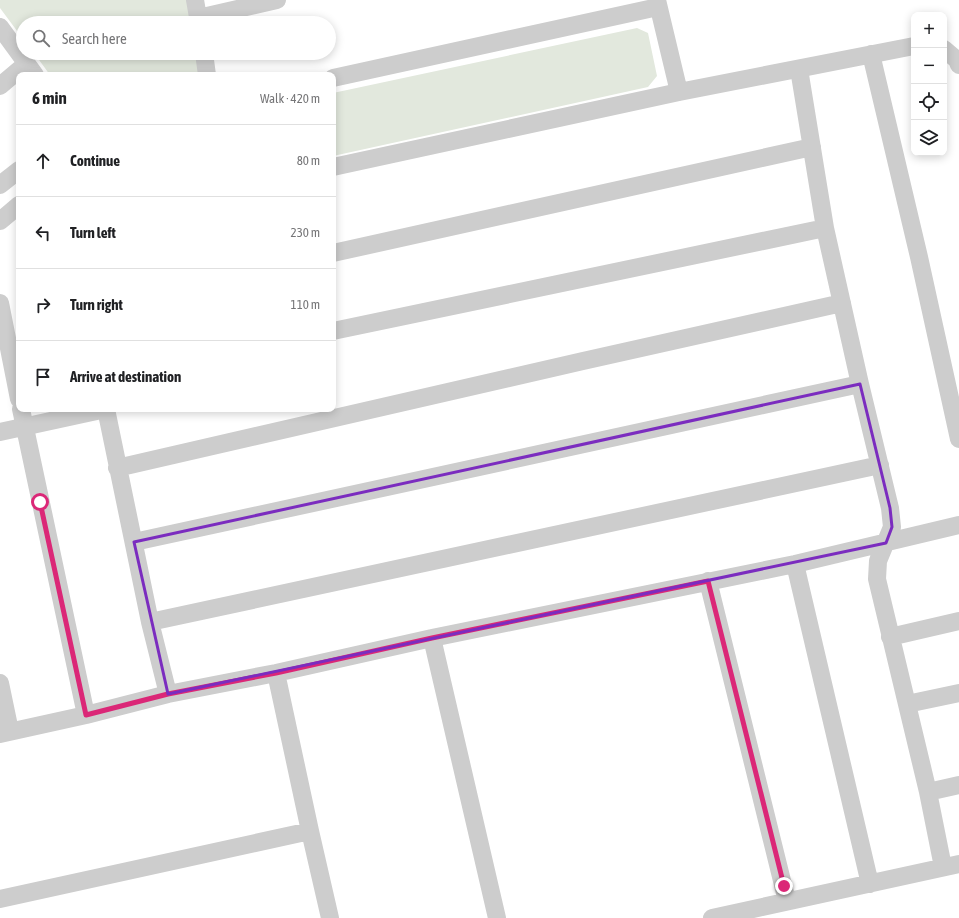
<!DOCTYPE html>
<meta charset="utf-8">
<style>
body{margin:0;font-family:"Asap Condensed",sans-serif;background:#f2f2f2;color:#202124}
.controls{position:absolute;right:12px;top:12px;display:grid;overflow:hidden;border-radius:8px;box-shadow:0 2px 10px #0003}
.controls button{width:36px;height:36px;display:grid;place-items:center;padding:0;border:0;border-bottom:1px solid #e0e0e0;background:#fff;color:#202124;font:20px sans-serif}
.stop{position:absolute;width:12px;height:12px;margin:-9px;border:3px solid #db2777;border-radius:50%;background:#fff}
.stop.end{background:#db2777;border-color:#fff;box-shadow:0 1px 4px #0008}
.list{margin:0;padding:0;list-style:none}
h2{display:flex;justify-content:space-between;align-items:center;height:52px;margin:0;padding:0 16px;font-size:17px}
h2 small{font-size:13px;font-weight:400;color:#757577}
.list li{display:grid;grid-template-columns:26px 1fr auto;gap:12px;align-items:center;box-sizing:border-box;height:72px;padding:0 16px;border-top:1px solid #e0e0e0}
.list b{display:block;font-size:15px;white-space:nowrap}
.list em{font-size:13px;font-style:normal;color:#757577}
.icon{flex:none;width:22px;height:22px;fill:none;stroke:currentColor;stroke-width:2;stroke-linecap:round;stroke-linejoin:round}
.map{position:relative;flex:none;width:959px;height:918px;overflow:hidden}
.search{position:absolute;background:#fff;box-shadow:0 2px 10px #0003;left:16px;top:16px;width:320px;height:44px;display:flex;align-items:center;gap:10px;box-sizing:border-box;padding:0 14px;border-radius:22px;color:#757577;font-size:15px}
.panel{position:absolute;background:#fff;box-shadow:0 2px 10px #0003;left:16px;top:72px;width:320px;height:340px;border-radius:8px}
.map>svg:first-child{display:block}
.green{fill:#e2e8dd}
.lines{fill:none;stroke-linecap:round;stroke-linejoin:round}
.minor{stroke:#cdcdcd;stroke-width:18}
.route{stroke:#db2777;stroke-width:5}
.marked{fill:none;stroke:#7b2cbf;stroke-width:3;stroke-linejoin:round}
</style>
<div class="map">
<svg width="959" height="918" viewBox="0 0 959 918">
<rect width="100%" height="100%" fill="#fff"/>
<!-- green -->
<path class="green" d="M0 0H188L191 23H23V39L0 8Z
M637 28 648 33 657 76 648 87 333 156V93Z
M34 53H196L200 75H50Z"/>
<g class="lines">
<!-- minor -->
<path class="minor" d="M195 0 199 23
M657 0 679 92
M198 18 277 0
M0 27 35 75
M944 49 957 60 959 65
M204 53 207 75
M871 54 919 257 959 439
M799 69 825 228 860 384 890 508 892 527 878 561 877 579 928 792 943 867
M333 78 658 7
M0 86 26 64
M333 167 679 92 914 46
M0 185 19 170
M0 221 19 205
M333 253 812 147
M0 303 19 399
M333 331 825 228
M21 409 86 715
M106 409 150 622 168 694
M0 432 106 409
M117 468 583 361 842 303
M134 542 860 384
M795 564 870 884
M708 581 787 901
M150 622 880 465
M890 637 959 621
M432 638 497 918
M276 673 310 831 330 918
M0 683 10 731
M907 704 959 693
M0 734 86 715 168 694 276 673 432 638 795 564 959 525
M928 792 959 785
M0 899 310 831
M712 918 959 864"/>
</g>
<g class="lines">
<!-- route -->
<path class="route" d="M40 502 86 715 168 694 276 673 432 638 708 581 784 886"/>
</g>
<!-- marked area -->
<path class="marked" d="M860 384 890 508 892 527 886 543 168 694 134 542Z"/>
</svg>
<div class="controls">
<button>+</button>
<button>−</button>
<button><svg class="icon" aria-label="locate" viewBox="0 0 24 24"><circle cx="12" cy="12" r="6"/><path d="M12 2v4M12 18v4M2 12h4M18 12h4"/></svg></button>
<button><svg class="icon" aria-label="layers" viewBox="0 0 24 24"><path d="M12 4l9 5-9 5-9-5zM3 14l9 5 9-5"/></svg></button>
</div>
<div class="stop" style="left:40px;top:502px"></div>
<div class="stop end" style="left:784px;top:886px"></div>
<div class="search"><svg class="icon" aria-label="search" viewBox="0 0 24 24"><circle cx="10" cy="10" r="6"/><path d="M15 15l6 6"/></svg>Search here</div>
<section class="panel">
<h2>6 min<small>Walk · 420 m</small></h2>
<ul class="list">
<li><svg class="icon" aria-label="ahead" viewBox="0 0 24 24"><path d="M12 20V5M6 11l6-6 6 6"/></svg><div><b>Continue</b></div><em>80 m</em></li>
<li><svg class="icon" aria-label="left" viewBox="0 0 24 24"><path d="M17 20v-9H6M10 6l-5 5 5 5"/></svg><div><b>Turn left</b></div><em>230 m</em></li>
<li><svg class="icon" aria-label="right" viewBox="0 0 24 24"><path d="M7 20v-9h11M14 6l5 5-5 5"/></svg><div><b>Turn right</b></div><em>110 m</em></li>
<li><svg class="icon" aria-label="arrive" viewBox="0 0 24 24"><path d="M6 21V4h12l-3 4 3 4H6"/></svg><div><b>Arrive at destination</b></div></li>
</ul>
</section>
</div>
